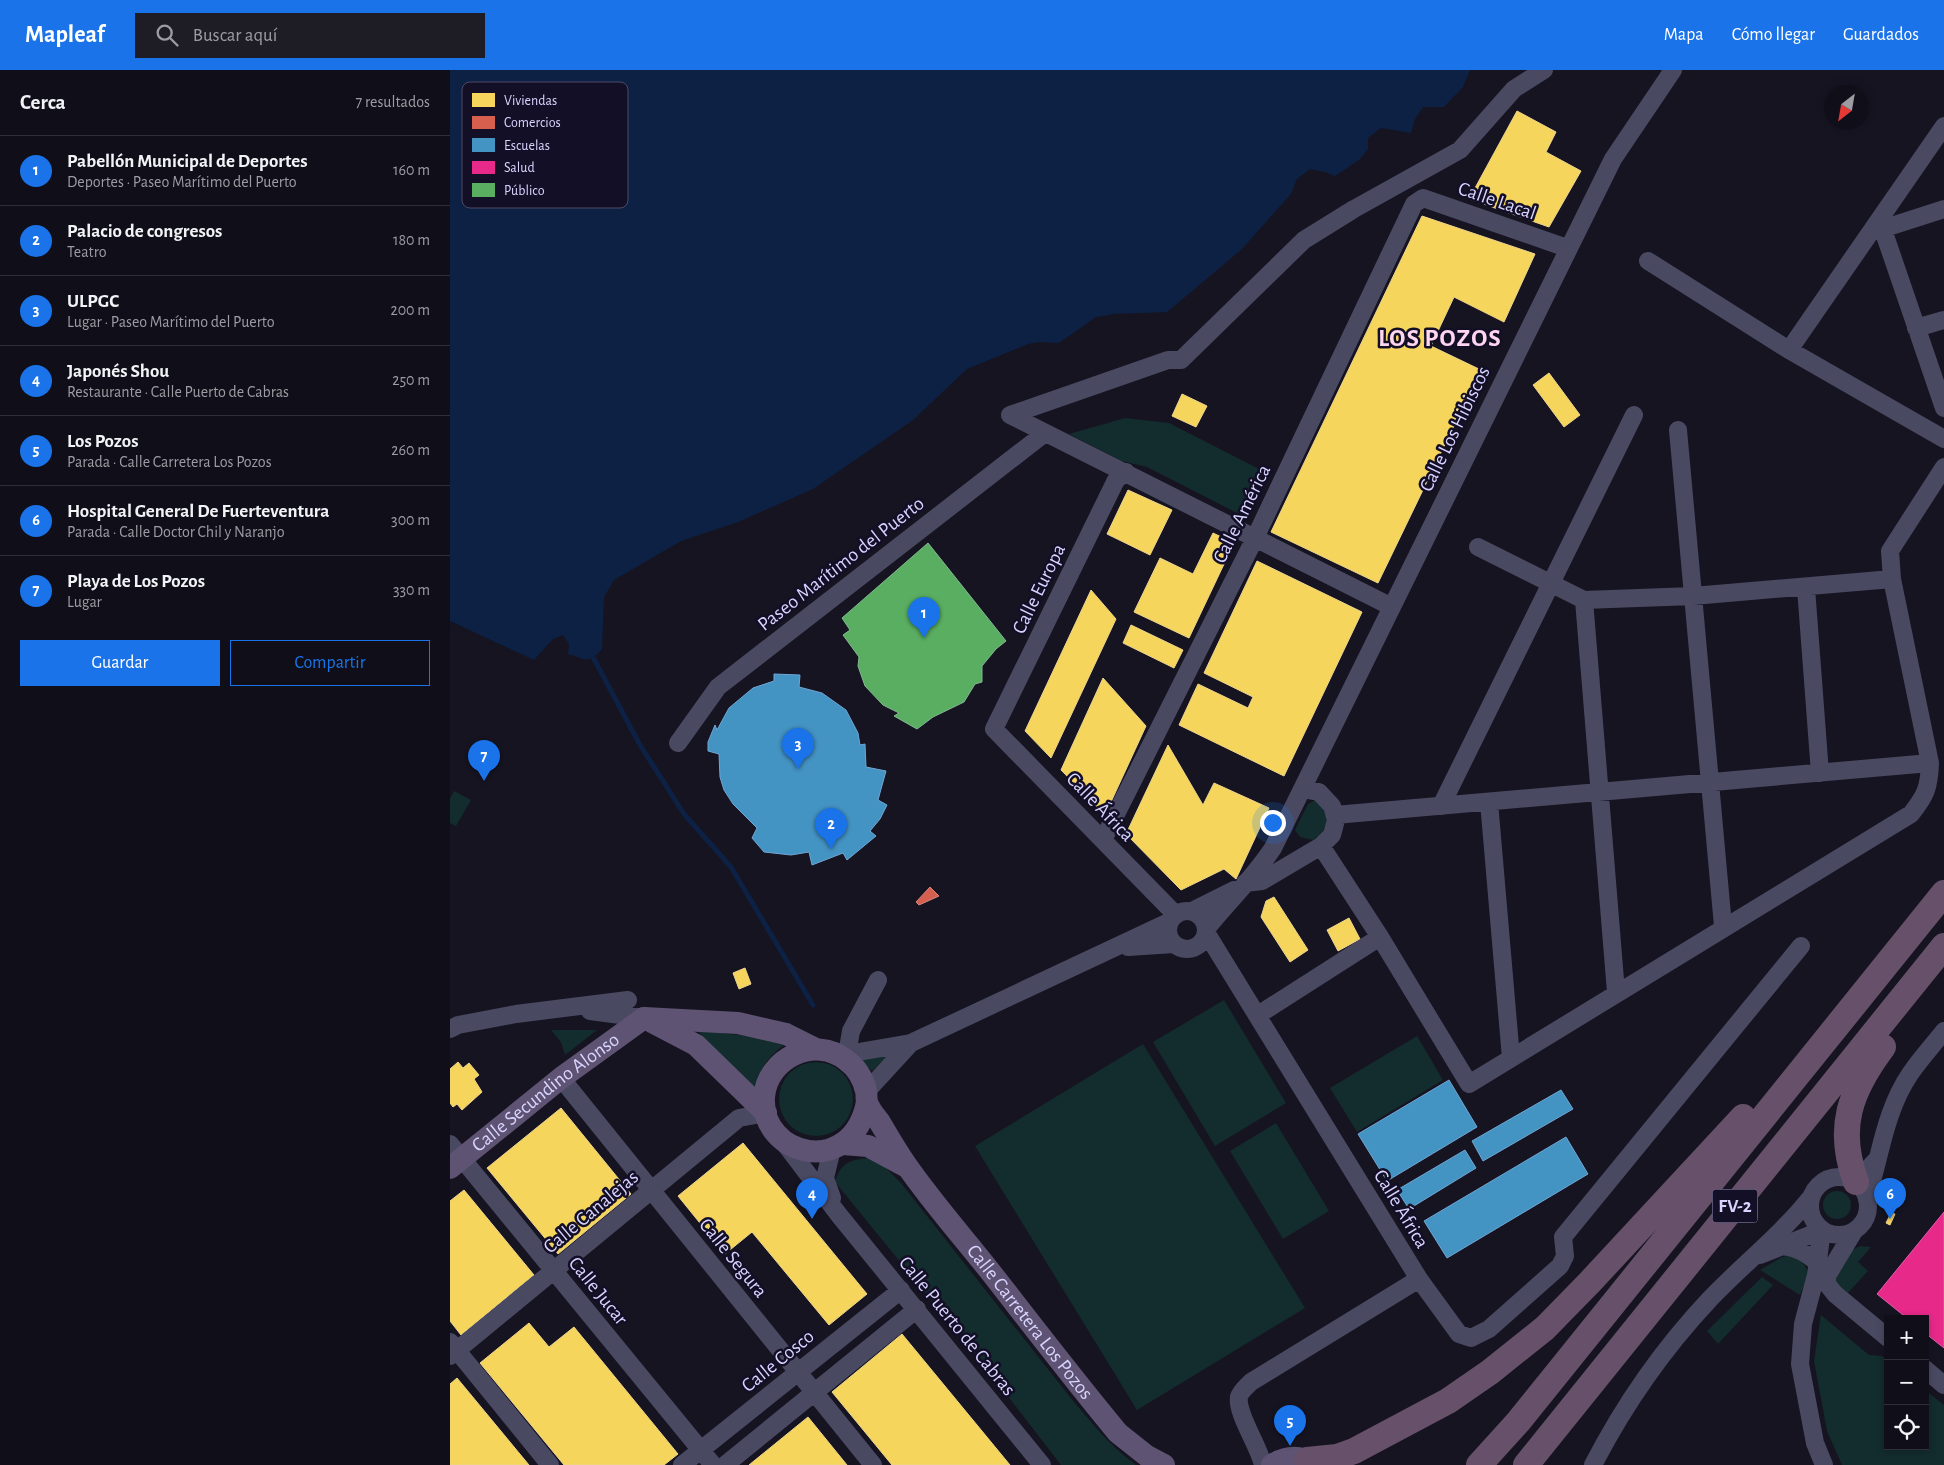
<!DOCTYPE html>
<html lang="es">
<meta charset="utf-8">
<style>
body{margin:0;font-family:"Alegreya Sans",sans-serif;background:#1e1d26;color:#f1f3f6}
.controls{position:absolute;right:15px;bottom:15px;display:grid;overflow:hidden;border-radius:0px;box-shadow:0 2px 8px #0003}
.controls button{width:45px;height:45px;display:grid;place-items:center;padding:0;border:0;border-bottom:1px solid #302f38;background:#100f19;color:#f1f3f6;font:25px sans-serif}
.compass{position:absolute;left:1374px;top:15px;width:45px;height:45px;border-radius:50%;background:#100f19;box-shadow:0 2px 8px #0003;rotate:211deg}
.you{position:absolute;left:822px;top:752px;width:18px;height:18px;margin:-12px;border:4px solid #fff;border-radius:50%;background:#1a73e8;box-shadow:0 0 0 8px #1a73e833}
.badge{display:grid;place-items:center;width:32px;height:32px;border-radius:50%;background:#1a73e8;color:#fff;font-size:16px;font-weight:700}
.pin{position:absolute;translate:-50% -41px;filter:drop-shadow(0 1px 2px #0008)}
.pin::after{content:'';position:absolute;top:26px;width:18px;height:15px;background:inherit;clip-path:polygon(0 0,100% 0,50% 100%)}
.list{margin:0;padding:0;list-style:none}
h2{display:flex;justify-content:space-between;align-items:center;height:65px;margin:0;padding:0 20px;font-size:21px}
h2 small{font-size:16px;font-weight:400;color:#9c9ca2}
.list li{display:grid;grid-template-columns:32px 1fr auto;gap:15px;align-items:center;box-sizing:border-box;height:70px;padding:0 20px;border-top:1px solid #302f38}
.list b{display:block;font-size:19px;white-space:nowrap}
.list p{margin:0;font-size:16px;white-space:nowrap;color:#9c9ca2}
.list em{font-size:16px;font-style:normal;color:#9c9ca2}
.actions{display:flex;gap:10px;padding:15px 20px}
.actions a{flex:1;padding:11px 0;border:1px solid #1a73e8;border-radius:0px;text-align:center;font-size:18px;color:#1a73e8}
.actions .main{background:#1a73e8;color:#fff}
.icon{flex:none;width:28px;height:28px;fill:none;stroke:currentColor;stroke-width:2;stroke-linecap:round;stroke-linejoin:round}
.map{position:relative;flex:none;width:1494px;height:1395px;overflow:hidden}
header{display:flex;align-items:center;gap:30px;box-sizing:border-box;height:70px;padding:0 25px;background:#1a73e8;color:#fff}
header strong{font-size:24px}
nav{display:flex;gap:28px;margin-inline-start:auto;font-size:18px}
.search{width:350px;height:45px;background:#1e1d26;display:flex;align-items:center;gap:12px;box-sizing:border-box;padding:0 18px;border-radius:0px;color:#9c9ca2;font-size:19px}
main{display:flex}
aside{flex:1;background:#100f19}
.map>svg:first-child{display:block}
.green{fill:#132c2d}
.water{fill:#0d2144}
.pier{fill:#161421}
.homes{fill:#f6d55c;stroke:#edd58d}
.shops{fill:#d6604d;stroke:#d78382}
.schools{fill:#4393c3;stroke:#70a6d5}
.health{fill:#e7298a;stroke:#e35cad}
.public{fill:#5aae61;stroke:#80b990}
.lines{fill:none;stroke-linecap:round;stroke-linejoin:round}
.stream{stroke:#0d2144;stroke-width:5}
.minor{stroke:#4a4962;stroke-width:18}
.major{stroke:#5e5373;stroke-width:22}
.highway{stroke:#67516a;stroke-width:26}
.labels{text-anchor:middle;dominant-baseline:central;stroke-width:5;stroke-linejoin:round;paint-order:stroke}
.shield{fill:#130f26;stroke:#9e99be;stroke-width:1}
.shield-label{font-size:19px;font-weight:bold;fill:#d9d4ff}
.street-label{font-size:20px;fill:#d9d4ff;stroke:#130f26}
.district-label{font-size:25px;font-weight:bold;letter-spacing:1px;fill:#ffd6f0;stroke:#130f26}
.key{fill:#130f26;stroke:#4e4a67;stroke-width:1}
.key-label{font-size:14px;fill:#d9d4ff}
</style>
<header>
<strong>Mapleaf</strong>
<div class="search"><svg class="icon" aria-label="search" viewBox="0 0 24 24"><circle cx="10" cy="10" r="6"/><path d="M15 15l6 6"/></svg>Buscar aquí</div>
<nav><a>Mapa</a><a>Cómo llegar</a><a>Guardados</a></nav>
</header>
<main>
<aside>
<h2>Cerca<small>7 resultados</small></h2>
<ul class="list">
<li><span class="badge">1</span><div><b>Pabellón Municipal de Deportes</b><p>Deportes · Paseo Marítimo del Puerto</p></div><em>160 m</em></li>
<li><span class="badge">2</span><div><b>Palacio de congresos</b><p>Teatro</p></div><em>180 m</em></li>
<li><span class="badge">3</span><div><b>ULPGC</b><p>Lugar · Paseo Marítimo del Puerto</p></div><em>200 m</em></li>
<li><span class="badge">4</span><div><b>Japonés Shou</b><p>Restaurante · Calle Puerto de Cabras</p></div><em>250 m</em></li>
<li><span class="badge">5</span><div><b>Los Pozos</b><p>Parada · Calle Carretera Los Pozos</p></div><em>260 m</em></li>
<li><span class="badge">6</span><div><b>Hospital General De Fuerteventura</b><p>Parada · Calle Doctor Chil y Naranjo</p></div><em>300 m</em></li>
<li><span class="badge">7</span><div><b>Playa de Los Pozos</b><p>Lugar</p></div><em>330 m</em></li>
</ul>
<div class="actions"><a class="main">Guardar</a><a>Compartir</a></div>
</aside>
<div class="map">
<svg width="1494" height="1395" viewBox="0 0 1494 1395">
<rect width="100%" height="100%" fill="#161421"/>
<!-- green -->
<path class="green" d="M675 348 719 353 813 401 791 445 697 397 672 391 619 364Z
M4 721 21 730 6 756 0 753V728Z
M865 730 871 736 878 749 873 763 863 770 850 767 845 760 858 734Z
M774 930 836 1033 765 1076 703 972Z
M246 959C276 965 308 965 337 973 319 985 308 1000 303 1022Z
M101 960H147L115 985 111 972Z
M967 966 993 1010 907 1062 880 1018Z
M693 974 855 1238 687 1340 525 1076Z
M440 985 422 1001 412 991 413 990Z
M329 1029a37 37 0 1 1 74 0a37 37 0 1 1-74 0Z
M826 1053 879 1141 833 1169 780 1081Z
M417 1088 433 1095 451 1113 620 1327C640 1351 660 1376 686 1395H611L526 1285 385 1112C390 1094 399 1090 417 1088Z
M1373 1135a14 14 0 1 1 28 0a14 14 0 1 1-28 0Z
M1410 1176 1421 1177 1408 1192 1418 1201 1397 1224 1386 1215C1385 1201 1395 1181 1410 1176Z
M1343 1185C1363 1199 1359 1205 1350 1225L1310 1200 1332 1187Z
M1312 1207 1323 1215 1268 1274 1257 1261Z
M1371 1245 1419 1285 1432 1286 1438 1290V1376H1475V1320L1494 1335V1395H1392L1377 1361 1364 1291Z"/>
<!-- water -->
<path class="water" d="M0 0H1020L1013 17 994 37H973L965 49 961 63 931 58 918 68V79L909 90 885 106 875 102 860 99 847 109 841 124 791 180 717 242 664 244 646 247 609 273 590 272 578 274 517 299 463 350 363 419 288 452 231 471 164 510 154 527 152 579C138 595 136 589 118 584L119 574 113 565 103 569 83 591 0 551Z"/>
<!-- pier -->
<path class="pier" d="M0 551 86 591 81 593 0 554Z"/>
<!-- homes -->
<path class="homes" d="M1067 41 1106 62 1096 82 1131 101 1099 157 1019 129Z
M972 146 1085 184 1054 252 1004 227 981 276 1031 300 928 513 821 462Z
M1099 303 1130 345 1114 357 1083 315Z
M732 324 757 336 746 357 722 346Z
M678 420 722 440 700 485 657 464Z
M763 463 784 473 739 568 684 542 710 488 743 504Z
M807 491 912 542 834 706 729 655 748 614 798 638 803 627 754 603Z
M641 520 666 549 601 688 575 661Z
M681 555 733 580 724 598 673 573Z
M653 608 696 656 655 745 611 700Z
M718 675 753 735 764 713 819 738 786 809 774 799 731 820 676 764Z
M824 827 858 880 840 892 811 847 816 831Z
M899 848 910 869 888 881 877 860Z
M295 898 301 914 289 919 283 903Z
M8 992 13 998 19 993 29 1005 24 1009 32 1022 12 1040 7 1034 3 1037 0 1033V999Z
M111 1038 181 1124 108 1184 37 1098Z
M293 1073 417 1224 379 1255 302 1162 275 1184 228 1126Z
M14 1120 84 1205 11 1265 0 1251V1131Z
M1441 1143 1445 1144 1440 1155 1436 1153Z
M79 1253 99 1277 124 1257 228 1384 214 1395H114L30 1293Z
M452 1264 560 1395H442L382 1322Z
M7 1308 79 1395H0V1314Z
M358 1347 397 1395H299Z"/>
<!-- shops -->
<path class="shops" d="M480 817 489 826 469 835 466 832Z"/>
<!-- schools -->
<path class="schools" d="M324 604 350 605 349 617 372 623 396 640 408 663 410 675 415 674 416 697 436 701 428 730 437 735 430 749 420 761 426 766 397 790 393 783 362 795 359 782 341 785 314 782 302 768 307 758 283 734 274 720 270 707 269 684 258 681V672L265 655 267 660 279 638 303 618 324 611Z
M999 1010 1027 1057 937 1111 908 1064Z
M1111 1020 1123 1039 1033 1091 1022 1071Z
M1116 1067 1138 1104 997 1188 974 1151Z
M1015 1080 1026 1098 959 1139 947 1120Z"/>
<!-- health -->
<path class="health" d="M1494 1142V1278L1475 1263V1249H1458L1427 1224Z"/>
<!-- public -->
<path class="public" d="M478 473 556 571 546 579 532 596V612L525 614 514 632 483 647 467 659 444 646 449 643 433 635 415 616 408 596 409 587 393 565 400 560 392 548Z"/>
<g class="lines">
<!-- stream -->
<path class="stream" d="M144 589 190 675 234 744 281 797 363 935"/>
<!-- minor -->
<path class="minor" d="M1430 151 1494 338
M1432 159 1494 139
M1198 191 1339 280 1494 369
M1466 258 1494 250
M1339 280 1494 56
M560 345 718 290H731L854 170 904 139 1010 80 1064 19 1094 0
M560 345 942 537
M1228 360 1273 856
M676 402 666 410 544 659 726 845
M1028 477 1134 530 1243 526 1442 509
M1356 518 1370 703
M1134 530 1166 922
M228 673 268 617 595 363
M1039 732 1061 988
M991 736 1184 345
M885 745 1480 693
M653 770 805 468 964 134 973 128 1117 178
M871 776 930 867 1019 1014C1167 925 1313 833 1461 744 1476 725 1479 718 1480 693L1442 509 1440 481 1494 397
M795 813 812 811 871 776 882 765 886 750 882 736 869 722 852 719
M718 860a19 19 0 1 1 38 0a19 19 0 1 1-38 0Z
M742 841 784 820
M757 858C779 831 804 807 823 778L1163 89 1223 0
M757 864 969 1209 1009 1264 1021 1268 1039 1259 1110 1196 1115 1186 1113 1167 1351 876
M678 877 724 874
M140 941 194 948
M808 945 930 867
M0 959 8 955 66 944 178 930
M383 982 397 984 461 973 719 852
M397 984 401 961 428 910
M111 1008 423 1395
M416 1022 461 973
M332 1070 389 1145 592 1395
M0 1074 263 1395
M382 1079 375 1108 382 1128
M1428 1088C1435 1059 1443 1029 1460 1004 1470 989 1483 975 1494 961
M1360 1136a29 29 0 1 1 58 0a29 29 0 1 1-58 0Z
M1406 1112 1428 1088 1417 1130
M1372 1160 1366 1205 1353 1254 1350 1294 1365 1373 1374 1395
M1404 1161 1377 1206V1214L1385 1224 1438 1268
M1330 1176C1346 1177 1355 1182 1368 1193
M1310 1185 1372 1160
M0 1272 100 1395
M0 1286 289 1048 316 1043
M1475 1299 1494 1315
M232 1395 451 1220
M275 1395 467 1239
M813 1395C809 1376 786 1343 789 1327 790 1322 797 1316 801 1312L969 1209
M1143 1395C1174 1335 1213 1279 1259 1230 1292 1195 1331 1165 1361 1127"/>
<!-- major -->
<g class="major">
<path d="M194 948 288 953 336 964 366 979"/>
<path d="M202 952 246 975 316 1043"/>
<path id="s1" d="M417 1032C402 1109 310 1087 314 1027 317 988 365 965 396 990 406 997 413 1008 416 1021 417 1024 416 1029 417 1032 419 1039 425 1046 429 1051 438 1066 447 1082 457 1096 482 1132 512 1166 539 1200 582 1255 624 1310 668 1363L697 1386 714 1395"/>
<path d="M393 1074 418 1076 457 1097"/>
<path id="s2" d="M0 1098 111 1008 194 948"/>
<path d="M822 1395C836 1386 850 1385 864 1395"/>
</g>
<!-- highway -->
<path class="highway" d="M1406 1112C1386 1058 1400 1021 1433 977
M857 1390 887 1387 904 1381 998 1331 1040 1302 1095 1258 1140 1212 1293 1047
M1029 1395 1068 1352 1494 823
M1076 1395 1494 876"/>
</g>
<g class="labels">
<!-- shield labels -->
<rect class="shield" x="1262.5" y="1119.5" width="45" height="33" rx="4"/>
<g class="shield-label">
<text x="1285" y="1136">FV-2</text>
</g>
<!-- street labels -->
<g class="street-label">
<text transform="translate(1047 131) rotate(19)">Calle Lacal</text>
<text transform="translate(1005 359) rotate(-64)">Calle Los Hibiscos</text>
<text transform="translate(792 444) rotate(-64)">Calle América</text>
<text transform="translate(391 494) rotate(-38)">Paseo Marítimo del Puerto</text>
<text transform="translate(589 519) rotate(-64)">Calle Europa</text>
<text transform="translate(650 737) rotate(46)">Calle África</text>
<text stroke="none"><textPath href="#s2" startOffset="122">Calle Secundino Alonso</textPath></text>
<text transform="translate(951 1139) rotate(59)">Calle África</text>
<text transform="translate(141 1142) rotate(-40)">Calle Canalejas</text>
<text transform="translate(283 1188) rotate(51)">Calle Segura</text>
<text transform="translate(148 1221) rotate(51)">Calle Jucar</text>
<text stroke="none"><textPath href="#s1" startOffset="594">Calle Carretera Los Pozos</textPath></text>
<text transform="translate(507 1256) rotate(51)">Calle Puerto de Cabras</text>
<text transform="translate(328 1291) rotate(-39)">Calle Cosco</text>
</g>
<!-- district labels -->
<g class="district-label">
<text x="990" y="268">LOS POZOS</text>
</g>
</g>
<!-- legend -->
<rect x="12" y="12" width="166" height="126" rx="8" class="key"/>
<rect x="22" y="23" width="23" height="14" fill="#f6d55c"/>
<rect x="22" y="46" width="23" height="13" fill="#d6604d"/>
<rect x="22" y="68" width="23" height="14" fill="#4393c3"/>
<rect x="22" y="91" width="23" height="13" fill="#e7298a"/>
<rect x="22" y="113" width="23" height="14" fill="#5aae61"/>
<g class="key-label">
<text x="54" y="35">Viviendas</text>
<text x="54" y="57">Comercios</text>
<text x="54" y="80">Escuelas</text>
<text x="54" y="102">Salud</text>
<text x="54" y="125">Público</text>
</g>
</svg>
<div class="controls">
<button>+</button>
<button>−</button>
<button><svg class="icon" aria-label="locate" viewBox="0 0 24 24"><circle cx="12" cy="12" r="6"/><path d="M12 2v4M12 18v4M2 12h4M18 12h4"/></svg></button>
</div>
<svg class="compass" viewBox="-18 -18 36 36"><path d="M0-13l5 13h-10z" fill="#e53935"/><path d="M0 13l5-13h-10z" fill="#9c9ca2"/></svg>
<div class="you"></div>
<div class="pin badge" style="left:474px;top:568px">1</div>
<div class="pin badge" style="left:381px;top:779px">2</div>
<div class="pin badge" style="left:348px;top:699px">3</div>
<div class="pin badge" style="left:362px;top:1149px">4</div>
<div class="pin badge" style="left:840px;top:1376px">5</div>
<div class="pin badge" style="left:1440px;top:1149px">6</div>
<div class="pin badge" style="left:34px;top:711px">7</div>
</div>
</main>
